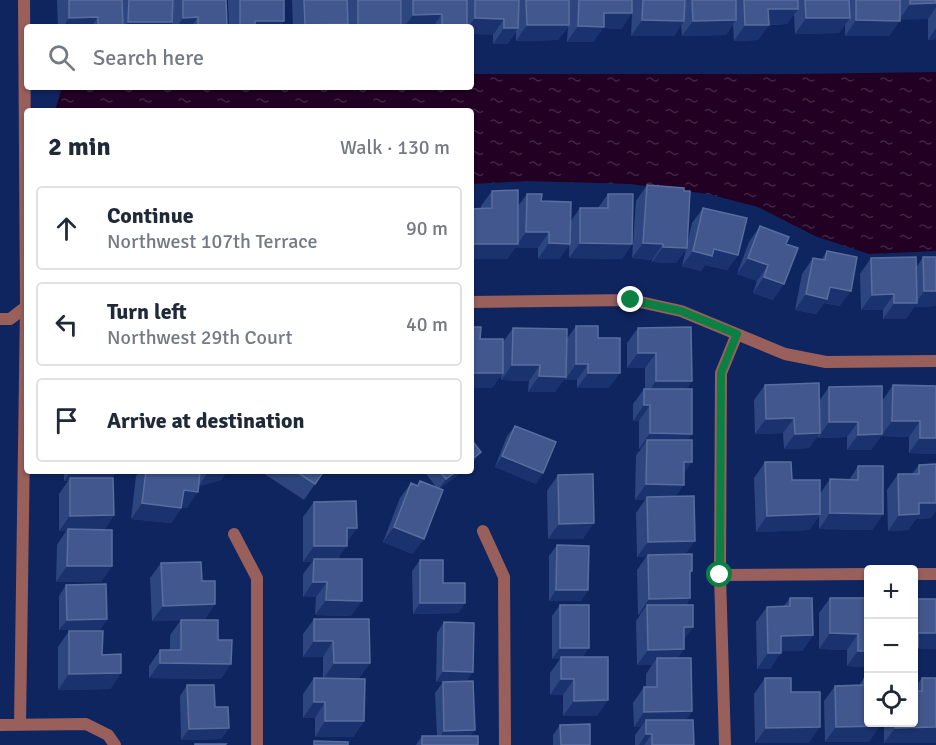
<!DOCTYPE html>
<meta charset="utf-8">
<style>
body{margin:0;font-family:Signika,sans-serif;background:#f6f6f7;color:#1f2937}
.controls{position:absolute;right:18px;bottom:18px;display:grid;overflow:hidden;border-radius:6px;box-shadow:0 2px 4px #0004}
.controls button{width:54px;height:54px;display:grid;place-items:center;padding:0;border:0;border-bottom:2px solid #e0e1e3;background:#fff;color:#1f2937;font:30px sans-serif}
.stop{position:absolute;width:18px;height:18px;margin:-14px;border:4px solid #0b8043;border-radius:50%;background:#fff}
.stop.end{background:#0b8043;border-color:#fff;box-shadow:0 2px 6px #0008}
.list{margin:0;padding:0;list-style:none}
h2{display:flex;justify-content:space-between;align-items:center;height:78px;margin:0;padding:0 24px;font-size:26px}
h2 small{font-size:20px;font-weight:400;color:#747a83}
.list li{display:grid;grid-template-columns:39px 1fr auto;gap:18px;align-items:center;box-sizing:border-box;height:84px;margin:0 12px 12px;padding:0 12px;border:2px solid #e0e1e3;border-radius:6px}
.list b{display:block;font-size:22px;white-space:nowrap}
.list p{margin:0;font-size:20px;white-space:nowrap;color:#747a83}
.list em{font-size:20px;font-style:normal;color:#747a83}
.icon{flex:none;width:33px;height:33px;fill:none;stroke:currentColor;stroke-width:2;stroke-linecap:round;stroke-linejoin:round}
.map{position:relative;flex:none;width:936px;height:745px;overflow:hidden}
.search{position:absolute;background:#fff;box-shadow:0 2px 4px #0004;left:24px;top:24px;width:450px;height:66px;display:flex;align-items:center;gap:15px;box-sizing:border-box;padding:0 21px;border-radius:6px;color:#747a83;font-size:22px}
.panel{position:absolute;background:#fff;box-shadow:0 2px 4px #0004;left:24px;top:108px;width:450px;height:366px;border-radius:6px}
.map>svg:first-child{display:block}
.water{fill:url(#water-ripples)}
.lines{fill:none;stroke-linecap:round;stroke-linejoin:round}
.minor{stroke:#995f5b;stroke-width:12}
.wall{fill:#2e467f}
.shaded-wall{fill:#1a326d}
.building{fill:#41578d;stroke:#596e9e;stroke-width:1.5}
.route{stroke:#0b8043;stroke-width:8}
</style>
<div class="map">
<svg width="936" height="745" viewBox="0 0 936 745">
<defs>
<pattern id="water-ripples" width="26" height="14" patternUnits="userSpaceOnUse" patternTransform="scale(1.5)"><rect width="26" height="14" fill="#210024"/><path d="M2 4q2-2 4 0t4 0M15 11q2-2 4 0t4 0" fill="none" stroke="#412545"/></pattern>
</defs>
<rect width="100%" height="100%" fill="#0f2560"/>
<!-- water -->
<path class="water" d="M936 72V251L869 254 815 236 758 207 708 194 630 184 527 181 471 184V111H55L62 87H471V74H796Z"/>
<g class="lines">
<!-- minor -->
<path class="minor" d="M471 302 631 300 681 311 785 354 826 362 936 361
M0 319H10L27 306
M483 531 504 577 505 745
M234 534 257 578V745
M914 574H936
M720 575 868 574
M0 725 86 724 108 735 115 745
M20 725 26 307 24 0
M725 745 720 575 721 373 737 334"/>
</g>
<!-- wall -->
<path class="wall" d="M57 0H226L227 25 226 27H172V22L169 27H58Z
M228 0H284V21L280 27H229Z
M292 0H401V27H347V25L345 27H293Z
M402 0H936V39L928 40V19H900L889 36H845V24L839 33 795 34 794 14 787 24 769 25 758 40 734 41 733 24 726 35 682 36 681 25 674 36H631L632 13 621 29 603 28 593 42H567L568 27 558 40 516 41V32L507 44H493V35L471 27H402Z
M647 185 687 245 692 223 703 208 738 255 727 270 705 265 701 271 682 266 686 249 676 263 652 262V260L632 258 636 201Z
M492 191 518 206 527 194 541 201 570 222 580 208H598L608 194 632 244 622 259 569 258V245L559 259H538V248H515L507 259 481 209V206Z
M760 226 786 244 773 300 753 293 757 281 737 274 749 242Z
M827 251 840 306 824 303 816 314 795 310 802 274 813 258 821 260Z
M923 257H936V318V306L914 307 906 319H883V310H861L860 274 871 258 916 268Z
M576 326 598 338 609 388H577V380H565V378L555 392H528L529 381 501 380V375L492 388 480 339 503 342 513 328 566 340Z
M638 328 692 381 686 389 692 434 687 440 684 474 675 497 695 541 685 554 690 574V598L686 605 693 627 684 639 678 658 692 711 686 720 694 745H635V735L641 727H634L633 703 644 687H646V674L652 665H637L636 621 640 615H638L637 570 646 557H637L636 513 645 500H635L636 455 641 449H639V421H633V404L644 389H645V368H627V343Z
M765 385 819 401 829 387 882 401 893 385 936 386V452L935 454 909 453V437L881 436 871 450H847V437L818 438V435L809 448 784 449 783 433 755 434 754 400Z
M515 426 543 473 536 484 495 467 507 436Z
M765 462 792 480 820 494 830 479 849 480 858 466 883 514 872 530 819 529V516L809 530 756 532 754 478Z
M936 464V511L931 518 916 519 908 530 888 531 887 490 898 474H912L919 465Z
M64 471H117L112 478 114 515 104 530 112 566 101 582H56L57 545 66 531H59V494L68 481H64Z
M140 471H227L221 480 198 486 187 508 182 507 171 523 131 519 136 476Z
M264 471H324L304 500 263 473Z
M424 471H463L440 488 413 554 383 542 400 498 411 483 417 485 420 481 436 487Z
M558 475 583 539H548L547 491Z
M314 502 357 528 347 542 338 559 351 616 315 615 316 597H303V574L312 562H303V517Z
M557 545 588 590 581 601H549V556Z
M420 560 465 603 458 613 413 614 412 571Z
M161 563 202 581 215 604 204 620 218 640 221 679 149 678V666L160 650H170V635L181 620 152 621 150 578Z
M66 585 107 619 100 630H59V596Z
M790 598 813 635 802 651H781L770 669H757L756 622 767 607 784 606Z
M830 598H868V667L847 666V650L819 649V613Z
M560 605 583 657 597 716H563V695H550V673L560 659H552V616Z
M314 619 370 663 359 678 364 721 353 737H315V718H303V694L314 678H323V657H303V634Z
M444 622 466 682 475 730 470 736 478 745H416L422 736H437L435 693 443 682H446H436L437 633Z
M69 631 102 655 121 673 110 689 58 690V647Z
M765 678 791 692 809 743H755L754 694Z
M922 678H936V743H884V723H914V689Z
M864 679 869 742H825L824 701 835 686 859 685Z
M187 685 215 707 229 728 221 739 181 740 180 696Z
M560 725 590 745H553V735Z"/>
<!-- shaded-wall -->
<path class="shaded-wall" d="M936 3V7L928 19 899 20 910 4Z
M768 9H798L787 24 757 25Z
M604 13H632L621 29 603 28 593 42H567L578 26Z
M442 14 433 27H404L413 15Z
M98 17 91 27H63L69 18Z
M198 17 191 27H177L183 18Z
M475 18 504 19 493 35 471 34V27H468Z
M806 18H850L839 33 795 34Z
M642 20 684 21 674 36H631Z
M736 20 726 35 682 36 693 21Z
M856 20 900 21 889 36H845Z
M255 21H284L280 27H251Z
M128 22H172L169 27H125Z
M348 24 345 27H304L305 25Z
M198 25H227L226 27H197Z
M527 25H569L558 40 516 41Z
M745 25H769L758 40 734 41Z
M504 28H518L507 44H493Z
M936 28V39L928 40Z
M526 232H549L538 248H515Z
M549 243 570 244 559 259H538Z
M580 243 632 244 622 259 569 258Z
M643 243 663 244 652 260 632 258Z
M471 244H518L507 259H471Z
M663 247 687 248 676 263 652 262Z
M714 249 738 255 727 270 705 265 701 271 682 266 693 251Z
M748 258 768 265 757 281 737 274Z
M764 277 784 284 773 300 753 293Z
M830 287 851 291 840 306 824 303 816 314 795 310 806 294Z
M924 291H936V306L914 307 906 319H883L894 303H916Z
M894 294 883 310H861L872 295Z
M638 353H656L645 368H627Z
M576 364H588L577 380H565Z
M512 365H540L529 381 501 380Z
M471 373H503L492 388H471Z
M588 373H620L609 388H577Z
M539 376 566 377 555 392H528Z
M656 381H692L681 396 645 397Z
M644 405H650L639 421H633Z
M794 418 783 433 755 434 766 419Z
M892 421H920L909 437 881 436Z
M829 422H858L847 437 818 438Z
M650 433 692 434 681 449 647 440 641 449H639Z
M820 433 809 448 784 449 795 434Z
M882 434 871 450H847L858 435Z
M920 438H936V452L935 454 909 453Z
M481 452 473 463 471 465V460Z
M502 456 543 473 536 484 495 467Z
M684 462H692L681 477Z
M71 471H117L111 480 70 478 68 481H64Z
M209 471H227L221 480 198 487Z
M457 471H463L438 490 446 479Z
M646 484 684 485 673 500 647 497 645 500H635Z
M184 490 198 492 187 508 173 506Z
M142 503 181 508 171 523 131 519Z
M919 503H936V511L931 518 916 519 908 530 888 531 899 515Z
M830 513 883 514 872 530 819 529Z
M820 514 809 530 756 532 767 516Z
M114 515 103 531 68 529 66 531H59L70 516Z
M594 523 583 539H548L559 524Z
M394 527 424 539 413 554 383 542Z
M347 528H357L346 544Z
M695 541 684 556 648 555 646 557H637L648 542Z
M314 546H347L336 561 314 559 312 562H303Z
M67 566H112L101 582H56Z
M313 582H327L316 597H303Z
M556 590H588L581 601H549Z
M690 598 679 614 647 605 640 615H638L649 599Z
M326 600 362 601 351 616 315 615Z
M420 603H465L458 613 413 614Z
M215 604 204 620 152 621 163 606Z
M107 619 100 630H59L67 620Z
M684 627H693L682 642Z
M830 633 858 634 847 650 819 649Z
M918 633H936V649H917L914 654V640Z
M813 635 802 651H770L781 636Z
M314 641H333L323 657H303Z
M560 648H589L582 659 561 657 560 659H552Z
M684 649 673 665 657 658 652 665H637L648 650Z
M858 651H868V667L847 666Z
M768 653H781L770 669H757Z
M160 663 231 664 221 679 149 678Z
M334 663H370L359 678 323 679Z
M443 671 473 672 466 682H436Z
M121 673 110 689 58 690 69 674Z
M561 679H574L563 695H550Z
M608 700 597 716H563L574 701Z
M314 702H325L315 718H303Z
M692 711 681 727 646 720 641 727H634L644 712Z
M325 721H364L353 737H315Z
M880 726 869 742H825L836 727Z
M820 727 809 743H755L766 728Z
M936 727V743H884L895 728Z
M229 728 221 739 181 740 189 729Z
M475 730 467 740 437 741 444 731Z
M646 734H652L644 745H639Z"/>
<!-- building -->
<path class="building" d="M69 0H122L123 27H98V17L69 18Z
M129 0H173L172 22H128Z
M183 0H226L227 25H198V17L183 18Z
M240 0H284V21H255V27H240Z
M304 0H347L348 24 305 25Z
M358 0H401V27H358Z
M413 0H467V27H442V14L413 15Z
M475 0H519L518 28H504V19L475 18Z
M526 0H569V25H527Z
M579 0H632V13H604V27L578 26Z
M643 0H685L684 21 642 20Z
M692 0H736V20L693 21Z
M744 0H798V9H768L769 25H745Z
M805 0H849L850 18H806Z
M856 0H900V21L856 20Z
M910 0H936V3L910 4Z
M647 185 684 188V191H690L687 248 663 247V244L643 243Z
M518 190V244H471V209L492 208V191Z
M527 194H542L541 201 571 202 570 244 549 243V232H526Z
M608 194H633L632 244 580 243V208H608Z
M703 208 747 218 738 255 714 249 712 256 693 251Z
M760 226 789 237 786 244 798 248 784 284 764 277 768 265 748 258Z
M827 251 857 257 851 291 830 287 827 299 806 294 813 258 825 260Z
M916 257 917 303H894V294L872 295 871 258Z
M923 257H936V291H924Z
M576 326H598V338H620V373H588V364H576Z
M471 327H481L480 339H503V373H471Z
M691 327 692 381H656V353H638V328Z
M513 328 567 329 566 377 539 376 540 365H512Z
M819 383 820 433 795 434 794 418 766 419 765 385Z
M893 385 936 386V438H920V421H892Z
M882 386V434L858 435V422H829V387Z
M644 389H692V434L650 433V405H644Z
M515 426 556 442 543 473 502 456Z
M471 439 481 452 471 460Z
M647 440H692V462H684V485L646 484Z
M765 462H791L792 480H820V514L767 516Z
M936 464V503H919V514L899 515 898 474H919V465Z
M858 466H883V514L830 513V479L858 480Z
M146 471H200L198 492 184 490 181 508 142 503Z
M295 471H324L315 484Z
M439 471H457L446 479Z
M593 474 594 523 559 524 558 475Z
M70 478H113L114 515 70 516Z
M420 481 443 490 424 539 394 527 411 483 418 486Z
M694 496 695 541 648 542 647 497Z
M356 501 357 528H347V546H314V502Z
M68 529 112 530V566H67Z
M557 545 589 546 588 590H556Z
M692 554V571H690V598L649 599 648 555Z
M314 559H362V601L326 600 327 582H313Z
M420 560H443V583H465V603H420Z
M201 562 202 581H215V604L163 606 161 563Z
M106 584 107 619 67 620 66 585Z
M790 598H812L813 635 781 636V653H768L767 607 790 606Z
M830 598H868V651H858V634L830 633Z
M914 599H936V633H918V647H914Z
M560 605H589V648H560Z
M647 605H693V627H684V649L648 650Z
M314 619H369L370 663H334L333 641H314Z
M181 620H218V640H232L231 664 160 663V650H181Z
M444 622 474 623 473 672 443 671Z
M69 631H103L102 655 121 654V673L69 674Z
M561 657H608V700L574 701V679H561Z
M657 658H691L692 711 644 712V687H657Z
M314 678 365 679 364 721H325V702H314Z
M765 678H791V692H820V727L766 728Z
M922 678H936V727L895 728V723H914V691H922Z
M864 679H868V723H880V726L836 727 835 686 864 685Z
M473 681 475 730 444 731 443 682Z
M187 685H214L215 707H228L229 728 189 729Z
M646 720H693L694 745H652V734H646Z
M590 724V745H561L560 725Z
M422 736H478V745H422Z
M314 741 348 742V745H314Z
M195 744H226L225 745H195Z"/>
<g class="lines">
<!-- route -->
<path class="route" d="M631 300 681 311 737 334 721 373 720 575"/>
</g>
</svg>
<div class="controls">
<button>+</button>
<button>−</button>
<button><svg class="icon" aria-label="locate" viewBox="0 0 24 24"><circle cx="12" cy="12" r="6"/><path d="M12 2v4M12 18v4M2 12h4M18 12h4"/></svg></button>
</div>
<div class="stop" style="left:720px;top:575px"></div>
<div class="stop end" style="left:631px;top:300px"></div>
<div class="search"><svg class="icon" aria-label="search" viewBox="0 0 24 24"><circle cx="10" cy="10" r="6"/><path d="M15 15l6 6"/></svg>Search here</div>
<section class="panel">
<h2>2 min<small>Walk · 130 m</small></h2>
<ul class="list">
<li><svg class="icon" aria-label="ahead" viewBox="0 0 24 24"><path d="M12 20V5M6 11l6-6 6 6"/></svg><div><b>Continue</b><p>Northwest 107th Terrace</p></div><em>90 m</em></li>
<li><svg class="icon" aria-label="left" viewBox="0 0 24 24"><path d="M17 20v-9H6M10 6l-5 5 5 5"/></svg><div><b>Turn left</b><p>Northwest 29th Court</p></div><em>40 m</em></li>
<li><svg class="icon" aria-label="arrive" viewBox="0 0 24 24"><path d="M6 21V4h12l-3 4 3 4H6"/></svg><div><b>Arrive at destination</b></div></li>
</ul>
</section>
</div>
